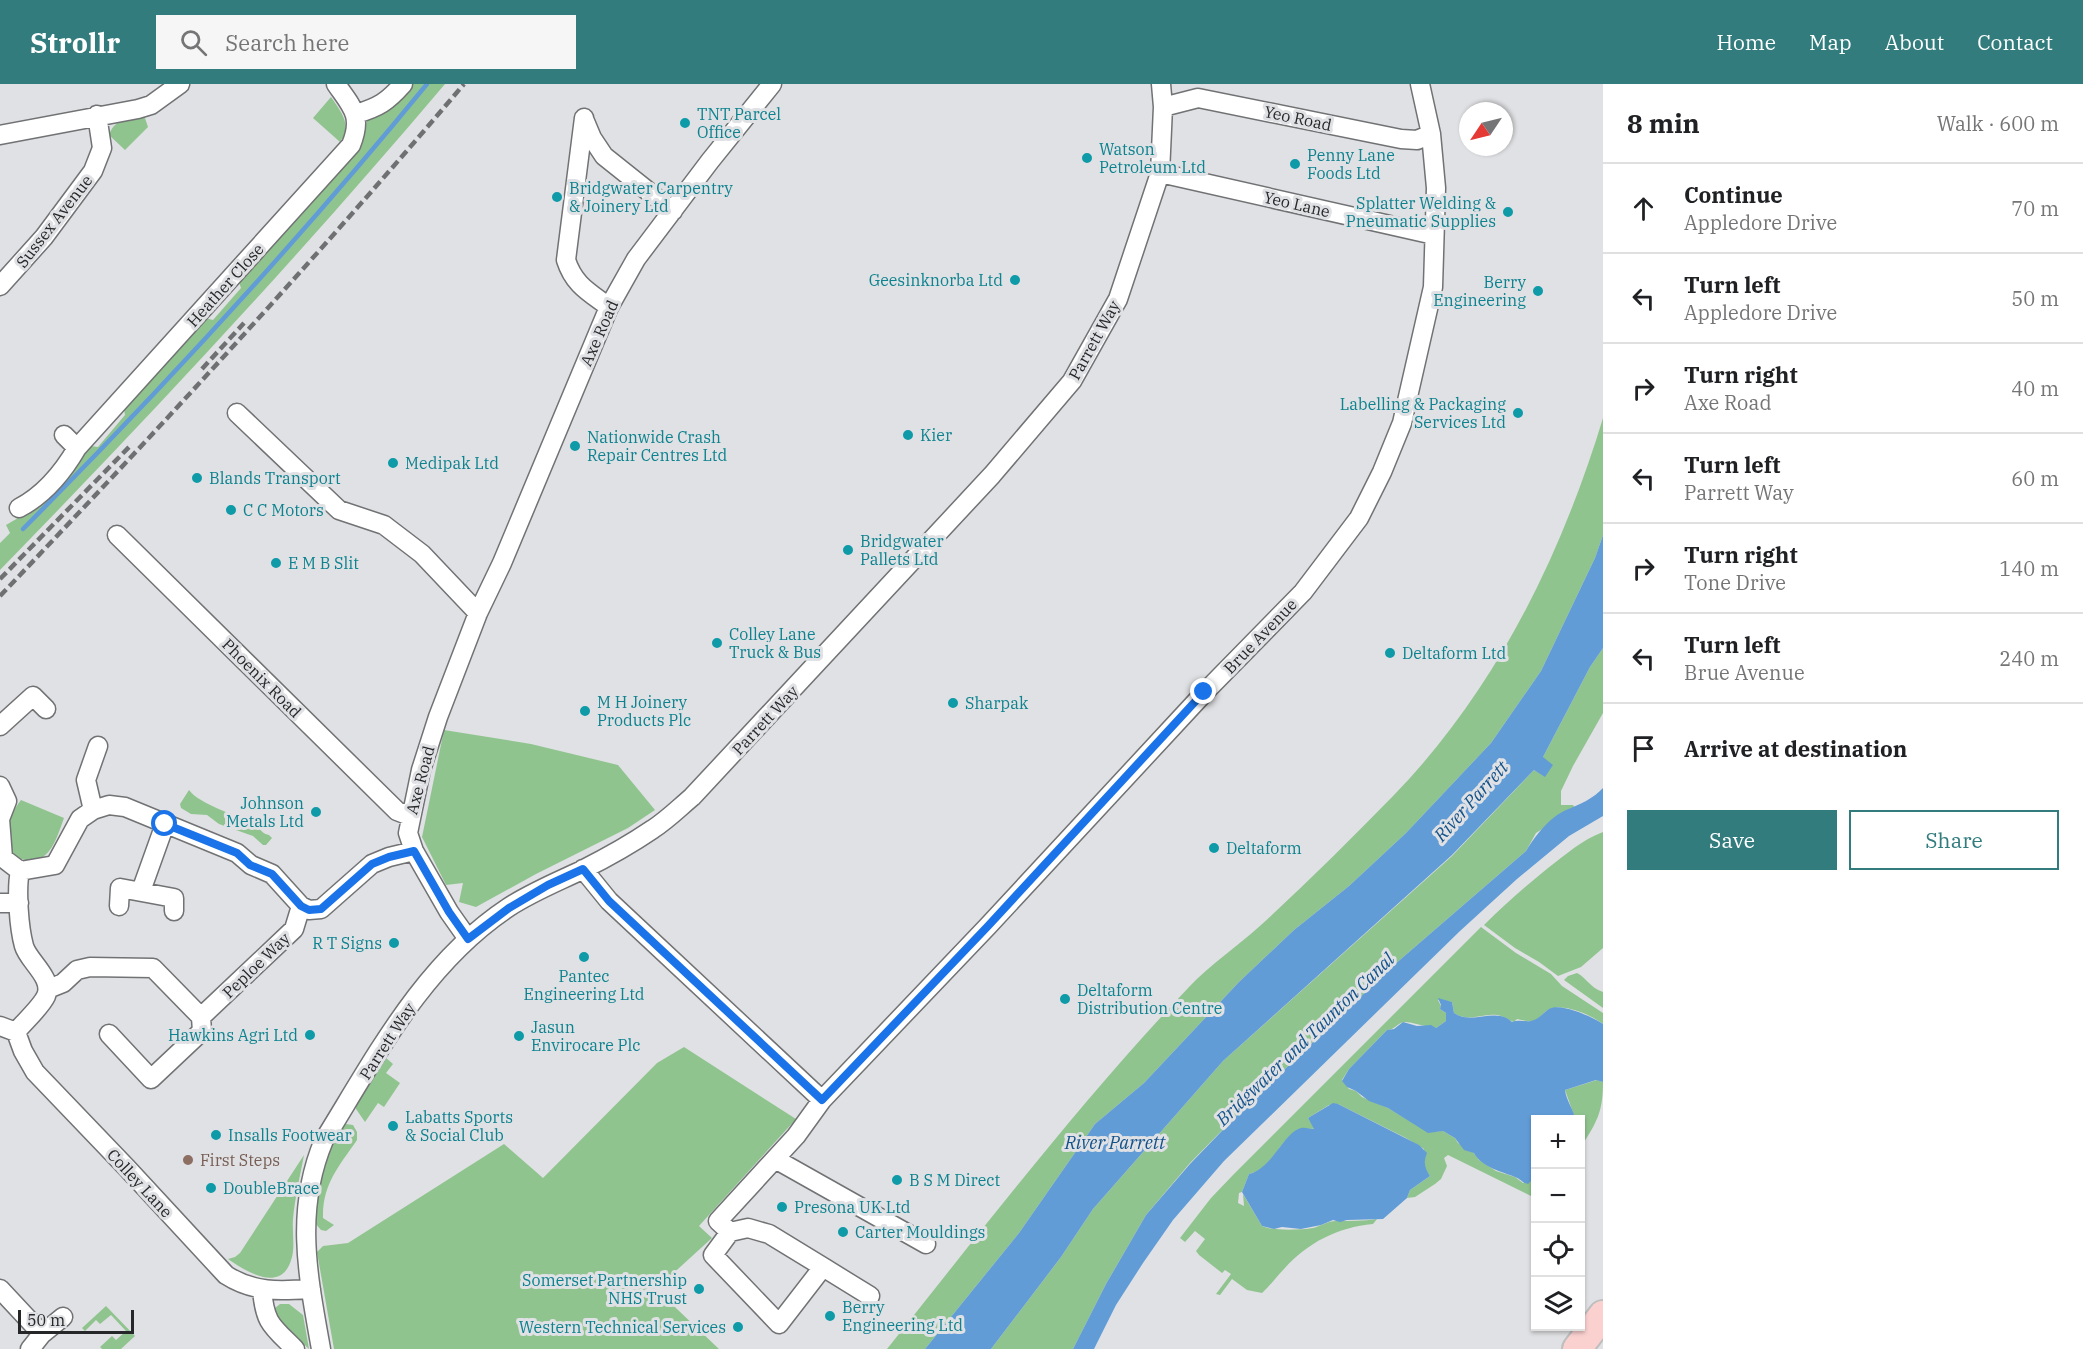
<!DOCTYPE html>
<meta charset="utf-8">
<style>
body{margin:0;font-family:"IBM Plex Serif",serif;background:#f6f6f6;color:#202124}
.controls{position:absolute;right:18px;bottom:18px;display:grid;overflow:hidden;border-radius:0px;box-shadow:0 2px 4px #0004}
.controls button{width:54px;height:54px;display:grid;place-items:center;padding:0;border:0;border-bottom:2px solid #e0e0e0;background:#fff;color:#202124;font:30px sans-serif}
.compass{position:absolute;left:1459px;top:18px;width:54px;height:54px;border-radius:50%;background:#fff;box-shadow:0 2px 4px #0004;rotate:235deg}
.scale{position:absolute;left:18px;bottom:15px;width:116px;box-sizing:border-box;padding-left:6px;border:3px solid #262728;border-top:0;font-size:16px;line-height:21px;white-space:nowrap;color:#262728;-webkit-text-stroke:4px #e0e1e4;paint-order:stroke}
.stop{position:absolute;width:18px;height:18px;margin:-14px;border:4px solid #1a73e8;border-radius:50%;background:#fff}
.stop.end{background:#1a73e8;border-color:#fff;box-shadow:0 2px 6px #0008}
.list{margin:0;padding:0;list-style:none}
h2{display:flex;justify-content:space-between;align-items:center;height:78px;margin:0;padding:0 24px;font-size:26px}
h2 small{font-size:20px;font-weight:400;color:#757577}
.list li{display:grid;grid-template-columns:39px 1fr auto;gap:18px;align-items:center;box-sizing:border-box;height:90px;padding:0 24px;border-top:2px solid #e0e0e0}
.list b{display:block;font-size:22px;white-space:nowrap}
.list p{margin:0;font-size:20px;white-space:nowrap;color:#757577}
.list em{font-size:20px;font-style:normal;color:#757577}
.actions{display:flex;gap:12px;padding:18px 24px}
.actions a{flex:1;padding:14px 0;border:2px solid #327c7e;border-radius:0px;text-align:center;font-size:21px;color:#327c7e}
.actions .main{background:#327c7e;color:#fff}
.icon{flex:none;width:33px;height:33px;fill:none;stroke:currentColor;stroke-width:2;stroke-linecap:round;stroke-linejoin:round}
.map{position:relative;flex:none;width:1603px;height:1265px;overflow:hidden}
header{display:flex;align-items:center;gap:36px;box-sizing:border-box;height:84px;padding:0 30px;background:#327c7e;color:#fff}
header strong{font-size:28px}
nav{display:flex;gap:33px;margin-inline-start:auto;font-size:21px}
.search{width:420px;height:54px;background:#f6f6f6;display:flex;align-items:center;gap:15px;box-sizing:border-box;padding:0 21px;border-radius:0px;color:#757577;font-size:22px}
main{display:flex}
aside{flex:1;background:#fff}
.map>svg:first-child{display:block}
.green{fill:#90c48f}
.water{fill:#619cd7}
.lines{fill:none;stroke-linecap:round;stroke-linejoin:round}
.stream{stroke:#619cd7;stroke-width:4.5}
.minor-casing{stroke:#717274;stroke-width:21}
.primary-casing{stroke:#bebebe;stroke-width:32}
.minor{stroke:#fff;stroke-width:18}
.primary{stroke:#fbd1d0;stroke-width:28}
.rail{stroke:#6f7072;stroke-width:4.5;stroke-dasharray:9 4.5;stroke-linecap:butt}
.route{stroke:#1a73e8;stroke-width:8}
.culture-dot{fill:#0f9aa8;stroke:#e0e1e4;stroke-width:2}
.education-dot{fill:#8d6e63;stroke:#e0e1e4;stroke-width:2}
.labels{text-anchor:middle;dominant-baseline:central;stroke-width:6;stroke-linejoin:round;paint-order:stroke}
.culture-label{font-size:16px;fill:#0d838f;stroke:#e0e1e4;text-anchor:start}
.street-label{font-size:16px;fill:#262728;stroke:#e0e1e4}
.education-label{font-size:16px;fill:#785e54;stroke:#e0e1e4;text-anchor:start}
.water-label{font-size:18px;font-style:italic;fill:#13528a;stroke:#e0e1e4}
</style>
<header>
<strong>Strollr</strong>
<div class="search"><svg class="icon" aria-label="search" viewBox="0 0 24 24"><circle cx="10" cy="10" r="6"/><path d="M15 15l6 6"/></svg>Search here</div>
<nav><a>Home</a><a>Map</a><a>About</a><a>Contact</a></nav>
</header>
<main>
<div class="map">
<svg width="1603" height="1265" viewBox="0 0 1603 1265">
<rect width="100%" height="100%" fill="#e0e1e4"/>
<!-- green -->
<path class="green" d="M413 0H445C303 168 153 329 0 486V459L10 449 6 441 18 434 91 362 98 363 125 331 124 325 205 234 213 236 241 204 239 198 361 56 367 37 393 22Z
M331 13C341 28 353 41 340 58L313 34Z
M144 31 148 43 125 66 109 51C115 34 129 34 144 31Z
M1603 334V451L1595 474 1541 587 1491 659 1406 749 1349 802 1294 846 1239 898 1144 999 1095 1040 1019 1149 925 1265H887C985 1142 1081 1017 1189 903 1211 880 1238 862 1261 841 1307 799 1351 755 1394 711 1495 607 1561 472 1603 334Z
M1603 564V629L1573 682 1561 707V721H1573L1575 724 1536 749 1526 767 1394 881 1246 1022 1190 1079 1146 1131 1106 1200 1073 1265H991L1061 1173 1093 1125 1223 977 1452 772 1534 686 1545 692 1543 673 1590 583Z
M444 646 531 660 618 681 655 726 628 744 536 790 476 823 459 818 463 799 446 801 422 753Z
M189 706C199 720 238 732 254 740 260 743 261 750 269 751L272 754 266 761H263L253 752 219 740 207 731 191 730 181 724 180 720Z
M21 716 64 734C55 759 48 786 15 773 3 754 8 732 21 716Z
M1603 748V864L1581 883 1558 892 1539 878 1515 864 1484 841C1505 820 1526 802 1548 784 1568 769 1580 757 1603 748Z
M1481 843 1516 869 1551 890 1562 902 1603 929V940C1591 931 1565 919 1550 925 1544 927 1541 933 1536 936 1530 939 1523 936 1517 935L1514 938C1508 936 1504 932 1497 931 1481 929 1469 939 1454 929L1452 918 1438 916 1441 922 1440 925 1446 929V937L1436 944C1428 943 1411 938 1405 938 1398 938 1395 946 1387 946L1349 985 1342 996 1349 1005 1356 1007 1362 1013 1388 1024 1428 1048 1443 1047 1455 1054 1458 1059 1474 1069 1479 1076 1496 1087 1515 1093 1523 1099 1532 1095 1531 1090 1535 1082V1114L1448 1071 1444 1074 1447 1082 1441 1095 1435 1100 1415 1113 1407 1114 1410 1106 1430 1092 1425 1085 1424 1065 1406 1054 1338 1020 1329 1021 1308 1034 1315 1045C1278 1042 1281 1082 1249 1090L1242 1108 1239 1109 1238 1119 1244 1122 1243 1110 1262 1142C1272 1147 1301 1146 1313 1144 1320 1142 1329 1137 1335 1137 1349 1137 1363 1137 1377 1135L1373 1140C1338 1143 1307 1159 1284 1185 1276 1193 1271 1201 1262 1209L1247 1206 1232 1195 1220 1211 1216 1210 1231 1190 1225 1186 1222 1189 1199 1171 1196 1167 1205 1155 1195 1147 1185 1158 1180 1154 1211 1114 1233 1091Z
M1577 889C1587 894 1589 903 1603 908V924L1564 896 1568 892Z
M684 963 796 1035 699 1142 712 1154 656 1205 719 1265H334L317 1168 323 1162 348 1159 504 1060 543 1094 657 979Z
M385 973 393 980 386 989 400 999 384 1023 378 1019 365 1038 356 1025V1020Z
M1597 996 1603 998C1603 1028 1597 1038 1581 1063L1580 1036 1575 1034 1565 1006Z
M346 1040 353 1041 357 1048V1056C339 1082 322 1101 323 1134L334 1141 326 1147 321 1146 315 1139C318 1114 324 1054 346 1040Z
M304 1071C300 1092 295 1114 293 1135 292 1148 295 1161 292 1173 283 1210 248 1189 228 1175L235 1173 240 1169Z
M280 1220H289L303 1231 309 1265 278 1236 275 1231V1224Z
M106 1222 135 1252 121 1265H102L100 1263 112 1252 116 1256 126 1247 111 1231 100 1240 96 1236 85 1247 82 1244Z"/>
<!-- water -->
<path class="water" d="M1603 451V564L1590 583 1543 673 1553 681 1545 693 1534 686 1452 771 1223 977 1093 1125 1061 1173 991 1265H925L1019 1149 1095 1040 1144 999 1239 898 1294 846 1349 802 1406 749 1491 659 1541 587 1595 474Z
M1603 704V732L1569 752 1517 795 1460 847 1224 1077 1173 1136 1143 1179 1116 1221 1094 1265H1073L1106 1200 1146 1131 1190 1080 1246 1022 1394 881 1526 767C1535 752 1550 733 1566 726 1579 721 1594 714 1603 704Z
M1438 914 1452 918 1454 929C1473 942 1495 922 1512 938 1521 935 1527 939 1534 936 1540 934 1544 928 1549 925 1560 918 1593 933 1603 940V998L1596 996 1565 1006C1566 1016 1574 1026 1575 1035L1536 1036 1535 1082 1531 1090V1097L1528 1100C1522 1099 1521 1095 1515 1093 1503 1088 1481 1083 1474 1069L1464 1066 1455 1054 1443 1047 1428 1049 1388 1024 1369 1017 1356 1007 1347 1003 1342 997 1349 985 1387 946 1394 945 1403 938 1417 942 1431 941 1436 944 1446 937V929L1440 925 1441 921Z
M1333 1019 1338 1020 1419 1061 1427 1069C1423 1079 1425 1084 1430 1092L1410 1106 1407 1114 1383 1135 1347 1136 1340 1138 1333 1136 1321 1141 1301 1145 1282 1143 1274 1145 1262 1142 1242 1108 1249 1090C1273 1084 1283 1049 1301 1044 1305 1043 1310 1045 1314 1045L1308 1034Z"/>
<g class="lines">
<!-- stream -->
<path class="stream" d="M23 445C164 303 300 155 427 0"/>
<defs>
<path id="minor" d="M1163 23 1198 14 1401 55 1417 56 1431 50
M356 30C379 23 387 18 403 0
M584 34 566 176C574 201 589 208 609 223
M584 35 592 54 604 72 673 127
M0 51 138 25 151 21 180 0
M1160 89 1434 151
M0 202 44 153 93 87 102 64 97 31
M237 329 339 426 384 441 422 470 478 529
M77 364 351 61C363 32 352 23 336 0
M19 424C44 411 63 388 77 364L64 351
M117 451 397 727 410 732
M0 642 33 612 46 625
M0 702 7 717 0 735 3 774 20 787
M93 726 86 696 98 662
M583 785 609 817 822 1016
M141 807 165 740
M0 819H19
M119 822 120 804 174 814V827
M468 855 449 828 414 767 408 749 421 686 438 633 478 529 502 479 609 223 636 175 710 77 772 0
M48 905 63 899 77 886 90 883 153 884 201 933 294 845 301 822
M0 942 16 948 23 967 35 988 127 1084 226 1191C254 1209 280 1207 311 1205
M16 948C24 938 41 923 46 912 54 894 28 877 24 862 19 844 16 805 20 787L55 781 80 735 93 726 109 721 125 723 237 769 251 781 272 790 301 822 309 826 321 825 372 780 389 773 414 767
M109 950 151 995 202 947 201 933
M775 1075 926 1160
M730 1148 748 1144 769 1150 823 1183
M0 1205 42 1250
M262 1206C265 1240 272 1242 295 1265
M870 1212 823 1183 779 1240 713 1171 730 1148 718 1137 796 1052 822 1016 988 842 1205 608 1303 508 1359 434 1382 388 1402 339 1433 203 1436 104 1431 50 1420 0
M30 1265 42 1250 63 1233
M321 1265C308 1192 294 1127 324 1056 376 972 424 879 509 823 532 808 557 798 582 786 606 774 631 760 653 745 667 736 679 724 692 713L992 391 1072 297 1118 215 1160 89 1163 23 1161 0"/>
<path id="primary" d="M1577 1265 1603 1231"/>
</defs>
<!-- minor casing -->
<use href="#minor" class="minor-casing"/>
<!-- primary casing -->
<use href="#primary" class="primary-casing"/>
<!-- minor -->
<use href="#minor" class="minor"/>
<!-- primary -->
<use href="#primary" class="primary"/>
<!-- rail -->
<path class="rail" d="M202 285 244 239
M0 495 130 362
M0 512C159 345 315 176 464 0"/>
</g>
<g class="lines">
<!-- route -->
<path class="route" d="M165 740 237 769 250 781 272 790 301 822 309 826 321 825 372 780 389 773 414 767 449 828 468 855 509 824 548 801 583 785 609 817 822 1016 988 842 1204 608"/>
</g>
<!-- markers -->
<g class="culture-dot">
<circle cx="685" cy="39" r="6"/>
<circle cx="1087" cy="74" r="6"/>
<circle cx="1295" cy="80" r="6"/>
<circle cx="557" cy="113" r="6"/>
<circle cx="1508" cy="128" r="6"/>
<circle cx="1015" cy="196" r="6"/>
<circle cx="1538" cy="207" r="6"/>
<circle cx="1518" cy="329" r="6"/>
<circle cx="908" cy="351" r="6"/>
<circle cx="575" cy="362" r="6"/>
<circle cx="393" cy="379" r="6"/>
<circle cx="197" cy="394" r="6"/>
<circle cx="231" cy="426" r="6"/>
<circle cx="848" cy="466" r="6"/>
<circle cx="276" cy="479" r="6"/>
<circle cx="717" cy="559" r="6"/>
<circle cx="1390" cy="569" r="6"/>
<circle cx="953" cy="619" r="6"/>
<circle cx="585" cy="627" r="6"/>
<circle cx="316" cy="728" r="6"/>
<circle cx="1214" cy="764" r="6"/>
<circle cx="394" cy="859" r="6"/>
<circle cx="584" cy="873" r="6"/>
<circle cx="1065" cy="915" r="6"/>
<circle cx="310" cy="951" r="6"/>
<circle cx="519" cy="952" r="6"/>
<circle cx="393" cy="1042" r="6"/>
<circle cx="216" cy="1051" r="6"/>
<circle cx="897" cy="1096" r="6"/>
<circle cx="211" cy="1104" r="6"/>
<circle cx="782" cy="1123" r="6"/>
<circle cx="843" cy="1148" r="6"/>
<circle cx="699" cy="1205" r="6"/>
<circle cx="830" cy="1232" r="6"/>
<circle cx="738" cy="1243" r="6"/>
</g>
<circle class="education-dot" cx="188" cy="1076" r="6"/>
<g class="labels">
<!-- culture labels -->
<g class="culture-label">
<text x="697" y="30">TNT Parcel<tspan x="697" dy="18">Office</tspan></text>
<text x="1099" y="65">Watson<tspan x="1099" dy="18">Petroleum Ltd</tspan></text>
<text x="1307" y="71">Penny Lane<tspan x="1307" dy="18">Foods Ltd</tspan></text>
<text x="569" y="104">Bridgwater Carpentry<tspan x="569" dy="18">&amp; Joinery Ltd</tspan></text>
<text x="1496" y="119" text-anchor="end">Splatter Welding &amp;<tspan x="1496" dy="18">Pneumatic Supplies</tspan></text>
<text x="1003" y="196" text-anchor="end">Geesinknorba Ltd</text>
<text x="1526" y="198" text-anchor="end">Berry<tspan x="1526" dy="18">Engineering</tspan></text>
<text x="1506" y="320" text-anchor="end">Labelling &amp; Packaging<tspan x="1506" dy="18">Services Ltd</tspan></text>
<text x="920" y="351">Kier</text>
<text x="587" y="353">Nationwide Crash<tspan x="587" dy="18">Repair Centres Ltd</tspan></text>
<text x="405" y="379">Medipak Ltd</text>
<text x="209" y="394">Blands Transport</text>
<text x="243" y="426">C C Motors</text>
<text x="860" y="457">Bridgwater<tspan x="860" dy="18">Pallets Ltd</tspan></text>
<text x="288" y="479">E M B Slit</text>
<text x="729" y="550">Colley Lane<tspan x="729" dy="18">Truck &amp; Bus</tspan></text>
<text x="1402" y="569">Deltaform Ltd</text>
<text x="597" y="618">M H Joinery<tspan x="597" dy="18">Products Plc</tspan></text>
<text x="965" y="619">Sharpak</text>
<text x="304" y="719" text-anchor="end">Johnson<tspan x="304" dy="18">Metals Ltd</tspan></text>
<text x="1226" y="764">Deltaform</text>
<text x="382" y="859" text-anchor="end">R T Signs</text>
<text x="584" y="892" text-anchor="middle">Pantec<tspan x="584" dy="18">Engineering Ltd</tspan></text>
<text x="1077" y="906">Deltaform<tspan x="1077" dy="18">Distribution Centre</tspan></text>
<text x="531" y="943">Jasun<tspan x="531" dy="18">Envirocare Plc</tspan></text>
<text x="298" y="951" text-anchor="end">Hawkins Agri Ltd</text>
<text x="405" y="1033">Labatts Sports<tspan x="405" dy="18">&amp; Social Club</tspan></text>
<text x="228" y="1051">Insalls Footwear</text>
<text x="909" y="1096">B S M Direct</text>
<text x="223" y="1104">DoubleBrace</text>
<text x="794" y="1123">Presona UK Ltd</text>
<text x="855" y="1148">Carter Mouldings</text>
<text x="687" y="1196" text-anchor="end">Somerset Partnership<tspan x="687" dy="18">NHS Trust</tspan></text>
<text x="842" y="1223">Berry<tspan x="842" dy="18">Engineering Ltd</tspan></text>
<text x="726" y="1243" text-anchor="end">Western Technical Services</text>
</g>
<!-- street labels -->
<g class="street-label">
<text transform="translate(1298 34) rotate(12)">Yeo Road</text>
<text transform="translate(1297 120) rotate(13)">Yeo Lane</text>
<text transform="translate(54 137) rotate(-52)">Sussex Avenue</text>
<text transform="translate(225 201) rotate(-48)">Heather Close</text>
<text transform="translate(599 249) rotate(-66)">Axe Road</text>
<text transform="translate(1094 256) rotate(-61)">Parrett Way</text>
<text transform="translate(1260 552) rotate(-46)">Brue Avenue</text>
<text transform="translate(262 594) rotate(45)">Phoenix Road</text>
<text transform="translate(765 636) rotate(-47)">Parrett Way</text>
<text transform="translate(420 696) rotate(-75)">Axe Road</text>
<text transform="translate(256 881) rotate(-44)">Peploe Way</text>
<text transform="translate(387 957) rotate(-57)">Parrett Way</text>
<text transform="translate(140 1099) rotate(47)">Colley Lane</text>
</g>
<!-- education labels -->
<g class="education-label">
<text x="200" y="1076">First Steps</text>
</g>
<!-- water labels -->
<g class="water-label">
<text transform="translate(1471 717) rotate(-48)">River Parrett</text>
<text transform="translate(1305 955) rotate(-44)">Bridgwater and Taunton Canal</text>
<text x="1115" y="1058">River Parrett</text>
</g>
</g>
</svg>
<div class="controls">
<button>+</button>
<button>−</button>
<button><svg class="icon" aria-label="locate" viewBox="0 0 24 24"><circle cx="12" cy="12" r="6"/><path d="M12 2v4M12 18v4M2 12h4M18 12h4"/></svg></button>
<button><svg class="icon" aria-label="layers" viewBox="0 0 24 24"><path d="M12 4l9 5-9 5-9-5zM3 14l9 5 9-5"/></svg></button>
</div>
<svg class="compass" viewBox="-18 -18 36 36"><path d="M0-13l5 13h-10z" fill="#e53935"/><path d="M0 13l5-13h-10z" fill="#757577"/></svg>
<div class="scale">50 m</div>
<div class="stop" style="left:165px;top:740px"></div>
<div class="stop end" style="left:1204px;top:608px"></div>
</div>
<aside>
<h2>8 min<small>Walk · 600 m</small></h2>
<ul class="list">
<li><svg class="icon" aria-label="ahead" viewBox="0 0 24 24"><path d="M12 20V5M6 11l6-6 6 6"/></svg><div><b>Continue</b><p>Appledore Drive</p></div><em>70 m</em></li>
<li><svg class="icon" aria-label="left" viewBox="0 0 24 24"><path d="M17 20v-9H6M10 6l-5 5 5 5"/></svg><div><b>Turn left</b><p>Appledore Drive</p></div><em>50 m</em></li>
<li><svg class="icon" aria-label="right" viewBox="0 0 24 24"><path d="M7 20v-9h11M14 6l5 5-5 5"/></svg><div><b>Turn right</b><p>Axe Road</p></div><em>40 m</em></li>
<li><svg class="icon" aria-label="left" viewBox="0 0 24 24"><path d="M17 20v-9H6M10 6l-5 5 5 5"/></svg><div><b>Turn left</b><p>Parrett Way</p></div><em>60 m</em></li>
<li><svg class="icon" aria-label="right" viewBox="0 0 24 24"><path d="M7 20v-9h11M14 6l5 5-5 5"/></svg><div><b>Turn right</b><p>Tone Drive</p></div><em>140 m</em></li>
<li><svg class="icon" aria-label="left" viewBox="0 0 24 24"><path d="M17 20v-9H6M10 6l-5 5 5 5"/></svg><div><b>Turn left</b><p>Brue Avenue</p></div><em>240 m</em></li>
<li><svg class="icon" aria-label="arrive" viewBox="0 0 24 24"><path d="M6 21V4h12l-3 4 3 4H6"/></svg><div><b>Arrive at destination</b></div></li>
</ul>
<div class="actions"><a class="main">Save</a><a>Share</a></div>
</aside>
</main>
